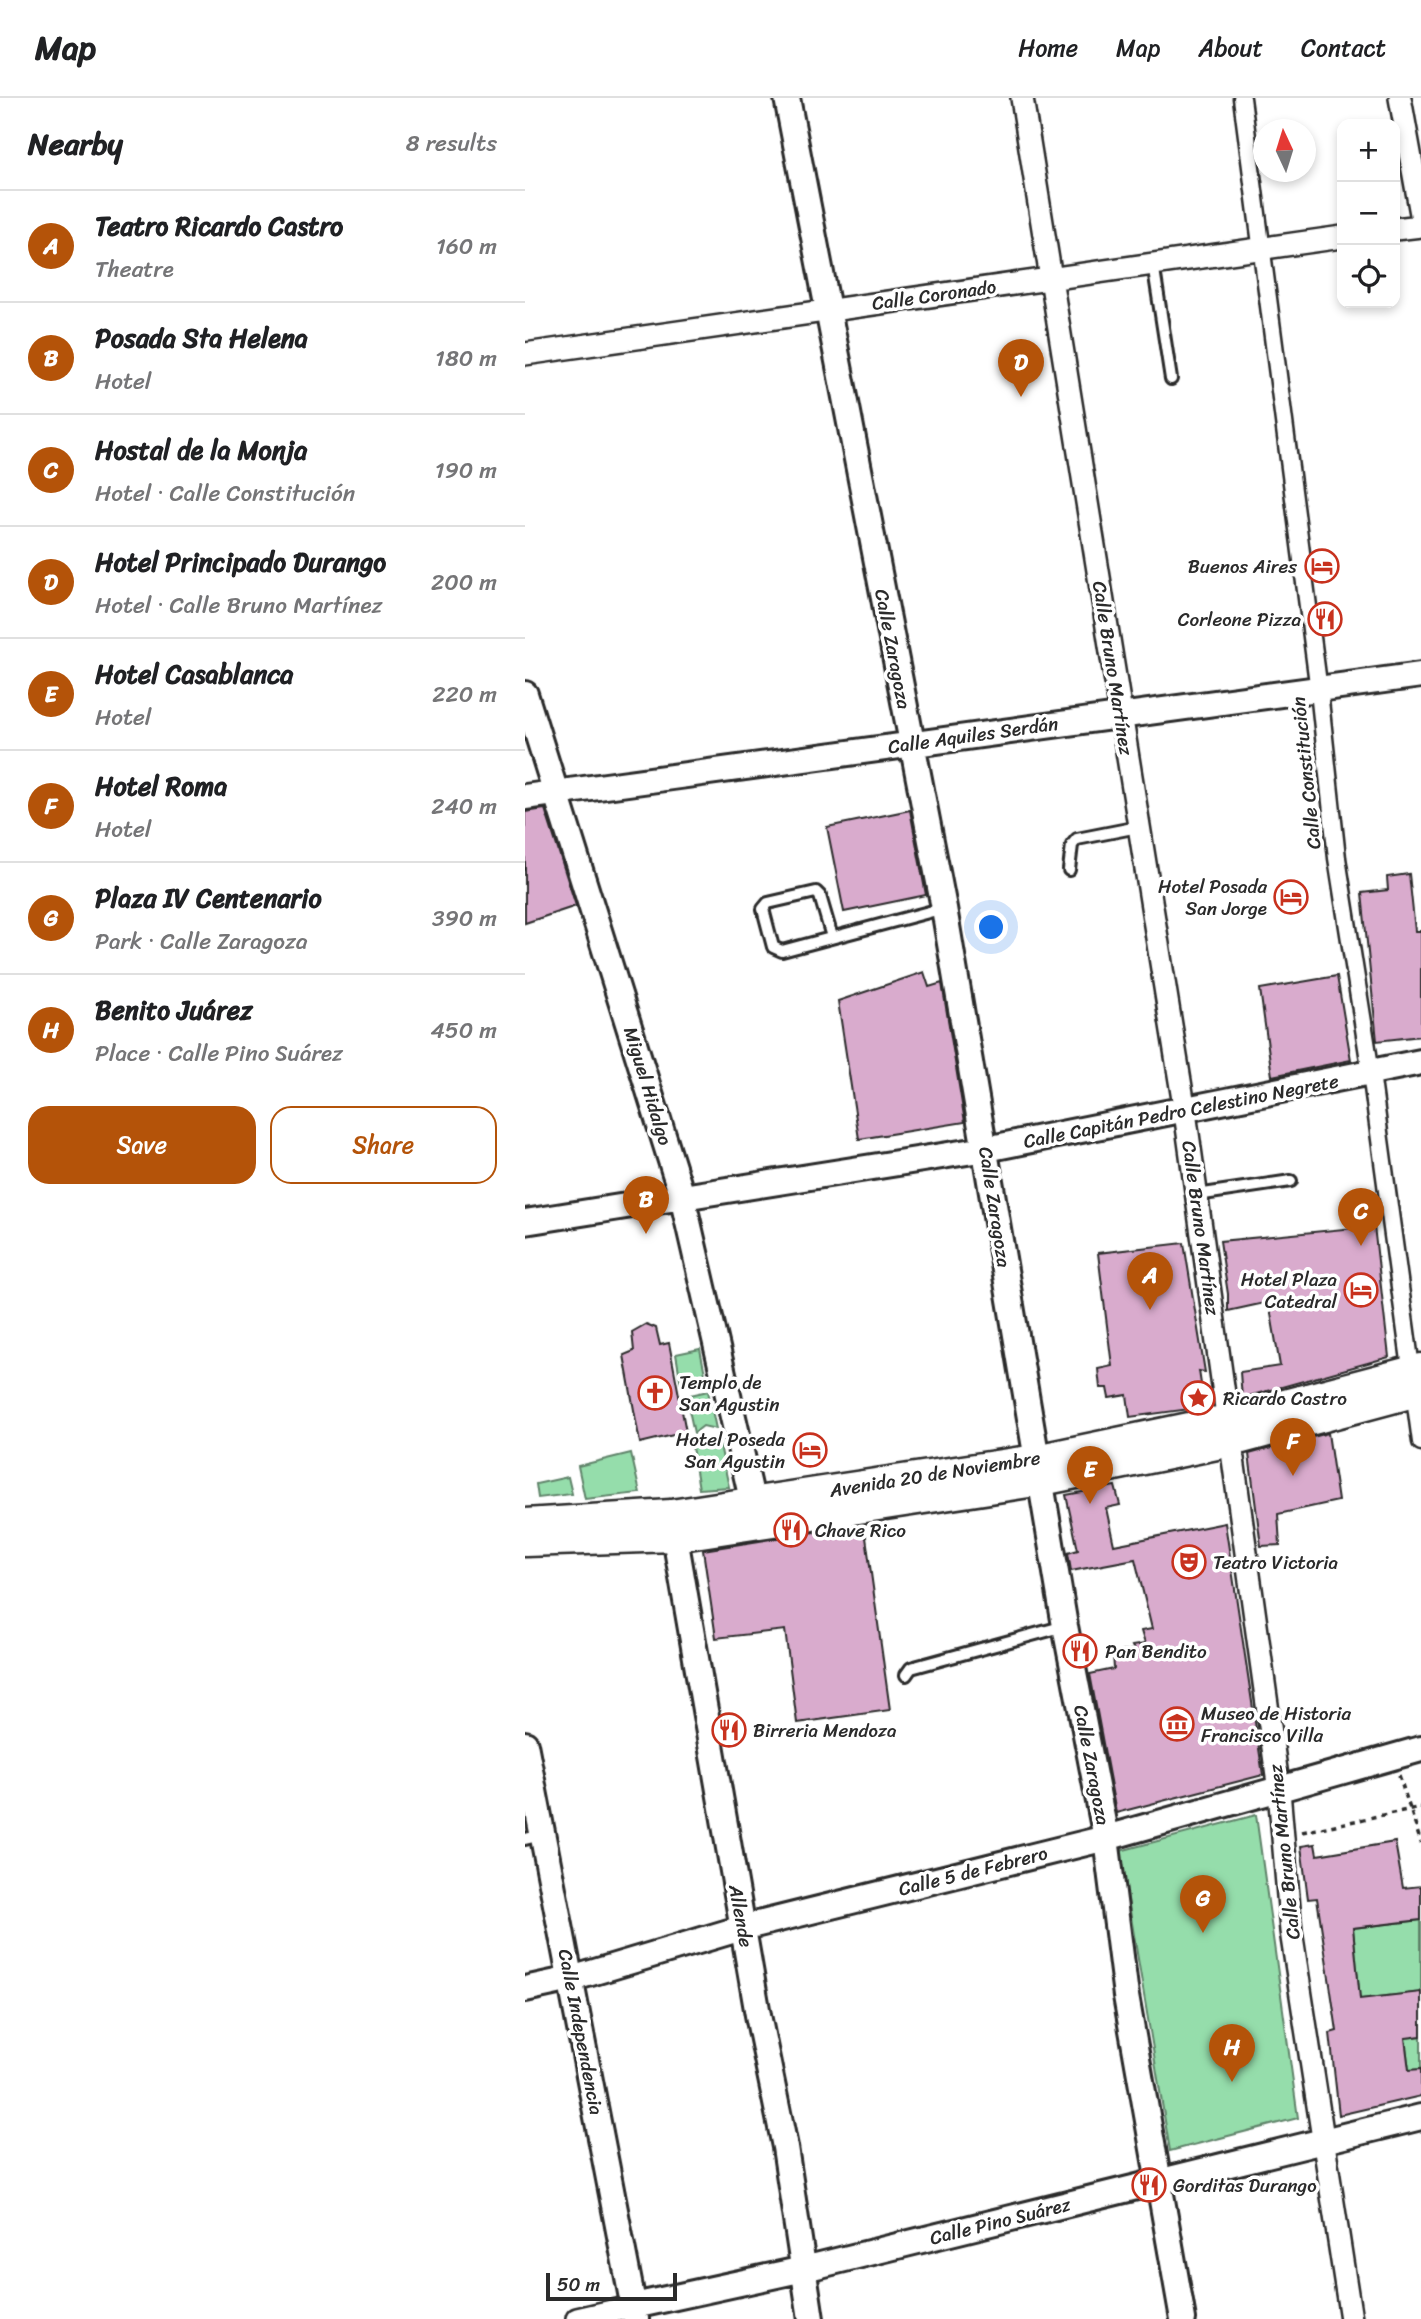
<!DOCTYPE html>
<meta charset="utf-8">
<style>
body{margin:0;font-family:Sriracha,sans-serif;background:#f2f2f2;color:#202124}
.controls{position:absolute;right:21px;top:21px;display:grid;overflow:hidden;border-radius:14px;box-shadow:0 4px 10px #0003}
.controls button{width:63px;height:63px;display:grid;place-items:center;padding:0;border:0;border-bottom:2px solid #e0e0e0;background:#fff;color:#202124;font:35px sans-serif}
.compass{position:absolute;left:728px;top:21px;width:63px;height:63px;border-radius:50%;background:#fff;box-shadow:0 4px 10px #0003;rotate:356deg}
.scale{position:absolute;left:21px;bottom:18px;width:131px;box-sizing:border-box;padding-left:7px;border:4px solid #2b2b2b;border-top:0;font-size:19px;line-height:24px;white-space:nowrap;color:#2b2b2b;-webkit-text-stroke:5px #fff;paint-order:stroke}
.you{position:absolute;left:467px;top:830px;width:24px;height:24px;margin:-18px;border:5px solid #fff;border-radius:50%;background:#1a73e8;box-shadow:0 0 0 10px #1a73e833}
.badge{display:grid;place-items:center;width:46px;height:46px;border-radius:50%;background:#b45309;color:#fff;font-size:23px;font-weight:700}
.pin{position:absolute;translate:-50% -58px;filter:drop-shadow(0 2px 4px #0008)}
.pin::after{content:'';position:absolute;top:37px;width:24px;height:21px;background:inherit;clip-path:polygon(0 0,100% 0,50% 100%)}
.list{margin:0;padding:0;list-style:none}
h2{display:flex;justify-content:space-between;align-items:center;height:91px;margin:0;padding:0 28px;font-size:30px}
h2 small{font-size:23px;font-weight:400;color:#757577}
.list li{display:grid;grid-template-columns:46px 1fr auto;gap:21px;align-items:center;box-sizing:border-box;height:112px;padding:0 28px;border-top:2px solid #e0e0e0}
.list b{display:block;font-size:26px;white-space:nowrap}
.list p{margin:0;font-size:23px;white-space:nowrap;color:#757577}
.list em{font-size:23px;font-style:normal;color:#757577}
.actions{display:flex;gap:14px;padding:21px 28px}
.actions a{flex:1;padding:16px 0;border:2px solid #b45309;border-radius:21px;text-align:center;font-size:24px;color:#b45309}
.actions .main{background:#b45309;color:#fff}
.icon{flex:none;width:38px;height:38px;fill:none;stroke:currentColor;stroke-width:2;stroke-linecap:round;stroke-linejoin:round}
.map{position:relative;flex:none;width:896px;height:2221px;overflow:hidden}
header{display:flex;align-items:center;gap:42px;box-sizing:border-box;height:98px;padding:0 35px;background:#fff;border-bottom:2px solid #e0e0e0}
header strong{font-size:33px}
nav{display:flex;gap:38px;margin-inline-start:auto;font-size:24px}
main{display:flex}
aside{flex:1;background:#fff}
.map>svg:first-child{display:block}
.green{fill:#95ddab;stroke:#60846b;stroke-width:2}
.building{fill:#d9abcd;stroke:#2b2b2b;stroke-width:2}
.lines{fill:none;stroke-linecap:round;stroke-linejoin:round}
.service-casing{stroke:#2b2b2b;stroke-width:16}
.pedestrian-casing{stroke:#2b2b2b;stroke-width:21}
.minor-casing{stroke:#2b2b2b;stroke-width:26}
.tertiary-casing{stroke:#2b2b2b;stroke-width:30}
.secondary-casing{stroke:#2b2b2b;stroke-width:33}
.path{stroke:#2b2b2b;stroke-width:3.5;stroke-dasharray:5 5;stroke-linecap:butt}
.service{stroke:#fff;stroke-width:10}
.pedestrian{stroke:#fff;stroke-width:16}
.minor{stroke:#fff;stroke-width:21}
.tertiary{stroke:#fff;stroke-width:24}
.secondary{stroke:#fff;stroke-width:28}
.labels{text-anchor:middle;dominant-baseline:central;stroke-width:7;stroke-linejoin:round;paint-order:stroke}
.street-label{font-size:19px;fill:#2b2b2b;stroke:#fff}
.poi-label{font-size:19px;fill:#2b2b2b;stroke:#fff;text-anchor:start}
</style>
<header>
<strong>Map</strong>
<nav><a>Home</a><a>Map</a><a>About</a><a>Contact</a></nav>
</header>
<main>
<aside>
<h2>Nearby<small>8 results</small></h2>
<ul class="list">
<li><span class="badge">A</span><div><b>Teatro Ricardo Castro</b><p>Theatre</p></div><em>160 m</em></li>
<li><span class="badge">B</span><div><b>Posada Sta Helena</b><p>Hotel</p></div><em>180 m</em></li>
<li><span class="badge">C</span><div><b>Hostal de la Monja</b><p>Hotel · Calle Constitución</p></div><em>190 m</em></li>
<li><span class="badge">D</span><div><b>Hotel Principado Durango</b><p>Hotel · Calle Bruno Martínez</p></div><em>200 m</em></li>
<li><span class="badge">E</span><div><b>Hotel Casablanca</b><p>Hotel</p></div><em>220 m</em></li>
<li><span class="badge">F</span><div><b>Hotel Roma</b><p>Hotel</p></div><em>240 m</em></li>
<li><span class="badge">G</span><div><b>Plaza IV Centenario</b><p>Park · Calle Zaragoza</p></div><em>390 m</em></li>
<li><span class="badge">H</span><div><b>Benito Juárez</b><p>Place · Calle Pino Suárez</p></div><em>450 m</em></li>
</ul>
<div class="actions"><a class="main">Save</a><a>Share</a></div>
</aside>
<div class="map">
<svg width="896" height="2221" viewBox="0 0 896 2221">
<rect width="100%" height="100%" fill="#fff"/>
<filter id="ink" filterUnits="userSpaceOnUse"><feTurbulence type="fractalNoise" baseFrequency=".0143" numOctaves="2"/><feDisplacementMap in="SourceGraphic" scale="14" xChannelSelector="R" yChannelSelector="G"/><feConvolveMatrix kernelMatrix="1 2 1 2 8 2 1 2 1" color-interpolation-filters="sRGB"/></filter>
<g filter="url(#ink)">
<!-- green -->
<path class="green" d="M175 1251 181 1281 156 1286 151 1256Z
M183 1293 191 1331 178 1328 169 1335 161 1298Z
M193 1338 204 1389 174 1391 166 1343 183 1344Z
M106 1355 115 1395 60 1401 53 1368Z
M43 1379 47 1396 13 1400 11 1386Z
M731 1717 773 2020 645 2053 595 1753Z
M896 1822V1894L835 1901 828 1830Z
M896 1938V1971L884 1972 880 1940Z"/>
<!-- building -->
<path class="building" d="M20 711 51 808 0 825V714Z
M385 712 401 797 319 814 302 729Z
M884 776 890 833H896V938L852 943 837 795 863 792 862 779Z
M399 874 404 889 417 885 440 1024 334 1041 313 903Z
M812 878 826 962 747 978 735 891Z
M849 1128 864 1259 717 1300 715 1274 755 1268 744 1204 703 1213V1196L695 1143Z
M659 1145 680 1274 674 1273 676 1286 662 1288 665 1311 605 1319 602 1297 584 1300 582 1290H575L573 1271 587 1268 573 1155Z
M121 1226 131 1230 135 1247 144 1245 161 1334 115 1345 99 1257 109 1253 107 1234Z
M803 1335 813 1403 753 1416 755 1447 736 1448 724 1356Z
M590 1388 595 1407 581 1410 589 1447 700 1425 738 1677 591 1715 565 1576 589 1571 588 1555 609 1552 607 1548 620 1546 616 1533 627 1531 610 1461 546 1473 543 1455 553 1452 541 1397Z
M340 1432 365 1612 272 1625 260 1532 191 1540 178 1452 290 1434Z
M870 1744 878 1790 896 1788V1822L828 1830 835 1901 896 1894V1938L880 1940 884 1972 896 1971V1998L814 2017 805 1935 812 1933 792 1800 783 1801 776 1748 790 1746 792 1757Z"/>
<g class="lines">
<defs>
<path id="service" d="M628 165 646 281
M544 772 547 747 552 741 613 729
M307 839 295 798 291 794 243 805 238 811 248 849 257 853 419 810
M672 1097 766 1083
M381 1577 386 1570 540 1528
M0 1741 17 1737"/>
<path id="pedestrian" d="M717 0 794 593 812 760 846 975 896 1344"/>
<path id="minor" d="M497 0 660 1014 754 1693 766 1833 826 2221
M875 0 896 116
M870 131 896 128
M0 256 817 139
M52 2221 109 2208"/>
<path id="tertiary" d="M262 0 419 810 540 1528 581 1740 601 1898 658 2221
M0 596 157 1098 232 1423
M0 699 896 577
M0 1124 461 1051 896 964
M147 1422 233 1917 260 2049 286 2221
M0 1646 111 2221
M0 1891 46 1881 217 1830 581 1740 896 1651
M109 2208 279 2171 896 2019"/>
<path id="secondary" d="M0 1425 146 1416 511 1361 703 1321 896 1270
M0 1444 150 1439 517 1383 706 1344 896 1293"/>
</defs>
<!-- service casing -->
<use href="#service" class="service-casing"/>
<!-- pedestrian casing -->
<use href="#pedestrian" class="pedestrian-casing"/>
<!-- minor casing -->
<use href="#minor" class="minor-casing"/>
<!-- tertiary casing -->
<use href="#tertiary" class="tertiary-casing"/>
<!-- secondary casing -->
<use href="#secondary" class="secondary-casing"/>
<!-- path -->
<path class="path" d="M874 1677 896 1745
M777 1734 896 1709"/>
<!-- service -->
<use href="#service" class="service"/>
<!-- pedestrian -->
<use href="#pedestrian" class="pedestrian"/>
<!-- minor -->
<use href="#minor" class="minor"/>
<!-- tertiary -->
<use href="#tertiary" class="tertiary"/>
<!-- secondary -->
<use href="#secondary" class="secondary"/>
</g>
</g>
<!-- icons -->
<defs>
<symbol id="hotel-ring" viewBox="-11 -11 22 22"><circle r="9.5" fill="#fff" stroke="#c8321e" stroke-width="1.5"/><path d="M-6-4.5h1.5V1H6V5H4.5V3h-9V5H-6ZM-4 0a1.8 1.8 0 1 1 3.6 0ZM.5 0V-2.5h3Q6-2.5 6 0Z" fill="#c8321e"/></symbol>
<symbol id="restaurant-ring" viewBox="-11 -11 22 22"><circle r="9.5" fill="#fff" stroke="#c8321e" stroke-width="1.5"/><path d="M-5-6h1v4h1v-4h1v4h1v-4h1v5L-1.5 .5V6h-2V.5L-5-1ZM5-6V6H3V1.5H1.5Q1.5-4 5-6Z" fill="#c8321e"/></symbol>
<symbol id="church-ring" viewBox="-11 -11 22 22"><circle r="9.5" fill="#fff" stroke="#c8321e" stroke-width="1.5"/><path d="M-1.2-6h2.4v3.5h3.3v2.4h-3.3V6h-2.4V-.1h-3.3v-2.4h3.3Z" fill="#c8321e"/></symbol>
<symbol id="sight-ring" viewBox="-11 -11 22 22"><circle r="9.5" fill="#fff" stroke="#c8321e" stroke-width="1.5"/><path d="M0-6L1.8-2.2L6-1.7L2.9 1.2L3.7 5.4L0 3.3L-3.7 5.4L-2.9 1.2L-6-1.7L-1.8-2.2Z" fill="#c8321e"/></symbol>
<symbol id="theatre-ring" viewBox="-11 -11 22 22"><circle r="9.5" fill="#fff" stroke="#c8321e" stroke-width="1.5"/><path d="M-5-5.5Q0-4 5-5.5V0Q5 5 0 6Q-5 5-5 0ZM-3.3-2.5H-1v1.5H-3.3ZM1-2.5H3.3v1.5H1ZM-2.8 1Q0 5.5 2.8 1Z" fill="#c8321e"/></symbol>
<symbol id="museum-ring" viewBox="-11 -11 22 22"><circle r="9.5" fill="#fff" stroke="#c8321e" stroke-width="1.5"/><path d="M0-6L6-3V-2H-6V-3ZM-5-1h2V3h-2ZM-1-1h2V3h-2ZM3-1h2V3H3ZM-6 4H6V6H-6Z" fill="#c8321e"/></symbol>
</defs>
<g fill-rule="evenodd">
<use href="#hotel-ring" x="778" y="449" width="38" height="38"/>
<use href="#restaurant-ring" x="781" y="502" width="38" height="38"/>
<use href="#hotel-ring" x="747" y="780" width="38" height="38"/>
<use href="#hotel-ring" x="817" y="1173" width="38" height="38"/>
<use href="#church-ring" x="111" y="1276" width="38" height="38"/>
<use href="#sight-ring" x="654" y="1281" width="38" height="38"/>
<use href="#hotel-ring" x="266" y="1333" width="38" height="38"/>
<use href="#restaurant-ring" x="247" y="1413" width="38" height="38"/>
<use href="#theatre-ring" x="645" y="1445" width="38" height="38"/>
<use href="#restaurant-ring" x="536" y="1534" width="38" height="38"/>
<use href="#museum-ring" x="633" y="1607" width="38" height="38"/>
<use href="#restaurant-ring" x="185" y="1613" width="38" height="38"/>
<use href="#restaurant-ring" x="605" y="2068" width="38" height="38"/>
</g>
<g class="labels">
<!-- street labels -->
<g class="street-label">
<text transform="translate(409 197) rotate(-8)">Calle Coronado</text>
<text transform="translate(368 551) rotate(79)">Calle Zaragoza</text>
<text transform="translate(588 570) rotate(81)">Calle Bruno Martínez</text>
<text transform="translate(448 637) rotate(-8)">Calle Aquiles Serdán</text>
<text transform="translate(781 675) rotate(-96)">Calle Constitución</text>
<text transform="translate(123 988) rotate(73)">Miguel Hidalgo</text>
<text transform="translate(656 1013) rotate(-11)">Calle Capitán Pedro Celestino Negrete</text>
<text transform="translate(470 1109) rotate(81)">Calle Zaragoza</text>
<text transform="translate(676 1130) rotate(82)">Calle Bruno Martínez</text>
<text transform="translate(410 1376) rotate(-9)">Avenida 20 de Noviembre</text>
<text transform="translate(567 1667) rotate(79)">Calle Zaragoza</text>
<text transform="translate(759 1754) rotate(-96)">Calle Bruno Martínez</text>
<text transform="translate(448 1773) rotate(-14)">Calle 5 de Febrero</text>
<text transform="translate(216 1818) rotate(80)">Allende</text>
<text transform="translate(56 1934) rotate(79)">Calle Independencia</text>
<text transform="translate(475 2123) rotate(-14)">Calle Pino Suárez</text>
</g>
<!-- poi labels -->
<g class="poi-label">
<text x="772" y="468" text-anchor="end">Buenos Aires</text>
<text x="776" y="521" text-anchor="end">Corleone Pizza</text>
<text x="742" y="788" text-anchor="end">Hotel Posada<tspan x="742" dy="22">San Jorge</tspan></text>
<text x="812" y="1181" text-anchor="end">Hotel Plaza<tspan x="812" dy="22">Catedral</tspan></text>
<text x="154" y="1284">Templo de<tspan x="154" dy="22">San Agustin</tspan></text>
<text x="698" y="1300">Ricardo Castro</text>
<text x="260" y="1341" text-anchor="end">Hotel Poseda<tspan x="260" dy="22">San Agustin</tspan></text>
<text x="290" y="1432">Chave Rico</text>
<text x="688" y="1464">Teatro Victoria</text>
<text x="580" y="1553">Pan Bendito</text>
<text x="676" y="1615">Museo de Historia<tspan x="676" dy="22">Francisco Villa</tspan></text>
<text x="228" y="1632">Birreria Mendoza</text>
<text x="648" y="2087">Gorditas Durango</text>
</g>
</g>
</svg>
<div class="controls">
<button>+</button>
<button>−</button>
<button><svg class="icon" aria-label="locate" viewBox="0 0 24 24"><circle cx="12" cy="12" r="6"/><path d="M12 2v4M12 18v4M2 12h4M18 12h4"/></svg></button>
</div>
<svg class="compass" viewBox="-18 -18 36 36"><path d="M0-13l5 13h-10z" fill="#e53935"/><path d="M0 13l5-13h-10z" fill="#757577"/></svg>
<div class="scale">50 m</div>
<div class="you"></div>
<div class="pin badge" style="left:625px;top:1212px">A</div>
<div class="pin badge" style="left:121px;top:1136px">B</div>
<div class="pin badge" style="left:836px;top:1148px">C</div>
<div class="pin badge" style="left:496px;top:299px">D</div>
<div class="pin badge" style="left:565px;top:1406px">E</div>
<div class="pin badge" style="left:768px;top:1378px">F</div>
<div class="pin badge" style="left:678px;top:1835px">G</div>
<div class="pin badge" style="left:707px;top:1984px">H</div>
</div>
</main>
